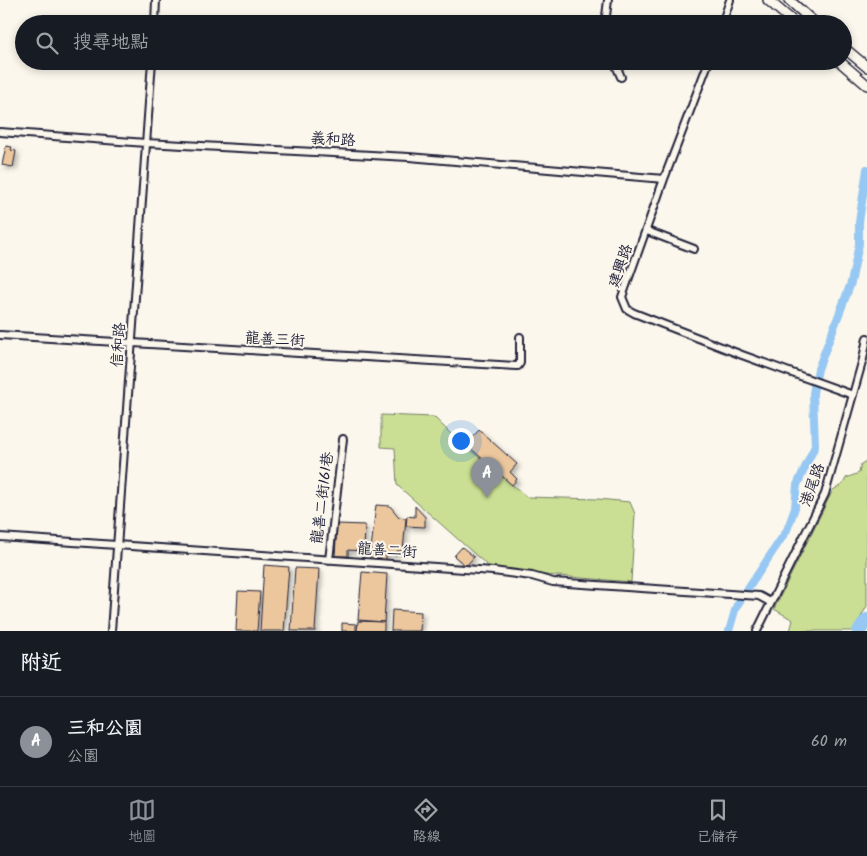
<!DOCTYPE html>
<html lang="zh-TW">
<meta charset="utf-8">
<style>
body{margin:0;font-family:Kalam,"LXGW WenKai TC",sans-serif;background:#242831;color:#f1f3f6}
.you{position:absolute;left:460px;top:440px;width:18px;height:18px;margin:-12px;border:4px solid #fff;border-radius:50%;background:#1a73e8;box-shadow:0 0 0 8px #1a73e833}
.badge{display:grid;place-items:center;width:32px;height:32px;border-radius:50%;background:#8c9099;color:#fff;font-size:16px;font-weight:700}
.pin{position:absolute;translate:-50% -41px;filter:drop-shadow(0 1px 2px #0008)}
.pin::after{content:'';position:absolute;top:26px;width:18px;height:15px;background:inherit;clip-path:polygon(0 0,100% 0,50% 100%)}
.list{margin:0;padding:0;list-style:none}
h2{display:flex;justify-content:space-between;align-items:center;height:65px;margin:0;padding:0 20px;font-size:21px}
h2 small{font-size:16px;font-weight:400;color:#9ea1a6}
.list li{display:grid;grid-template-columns:32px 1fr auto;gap:15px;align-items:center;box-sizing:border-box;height:90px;padding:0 20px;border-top:1px solid #363941}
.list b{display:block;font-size:19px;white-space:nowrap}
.list p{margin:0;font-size:16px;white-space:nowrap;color:#9ea1a6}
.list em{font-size:16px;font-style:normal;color:#9ea1a6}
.icon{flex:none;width:28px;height:28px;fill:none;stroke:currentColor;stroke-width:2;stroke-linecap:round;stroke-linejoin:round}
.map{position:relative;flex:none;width:867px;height:631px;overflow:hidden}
.search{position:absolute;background:#171b24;box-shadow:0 2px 8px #0003;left:15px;right:15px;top:15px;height:55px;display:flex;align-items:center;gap:12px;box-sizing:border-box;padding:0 18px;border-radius:28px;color:#9ea1a6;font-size:19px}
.sheet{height:155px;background:#171b24}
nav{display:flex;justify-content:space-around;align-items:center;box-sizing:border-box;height:70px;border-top:1px solid #363941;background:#171b24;font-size:14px;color:#9ea1a6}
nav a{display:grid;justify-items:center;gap:2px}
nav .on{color:#8c9099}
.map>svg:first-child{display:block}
.green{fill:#cadf94;stroke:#768068}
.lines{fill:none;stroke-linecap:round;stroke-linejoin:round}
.canal{stroke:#97c8f3;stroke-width:8}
.river{stroke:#97c8f3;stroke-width:14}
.building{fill:#ecc79d;stroke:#22223b;filter:url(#shadow)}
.street-casing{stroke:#22223b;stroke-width:10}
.secondary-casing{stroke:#22223b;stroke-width:12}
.street{stroke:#fbf7ec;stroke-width:6}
.secondary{stroke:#fbf7ec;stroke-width:9}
.labels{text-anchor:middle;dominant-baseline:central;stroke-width:4;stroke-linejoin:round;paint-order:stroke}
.street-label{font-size:15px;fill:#22223b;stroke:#fbf7ec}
</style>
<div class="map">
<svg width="867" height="631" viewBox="0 0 867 631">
<defs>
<filter id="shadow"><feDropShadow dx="3" dy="3" stdDeviation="2.5" flood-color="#0004"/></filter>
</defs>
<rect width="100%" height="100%" fill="#fbf7ec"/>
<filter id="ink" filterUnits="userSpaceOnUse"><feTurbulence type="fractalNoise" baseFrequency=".02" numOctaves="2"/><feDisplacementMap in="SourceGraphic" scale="10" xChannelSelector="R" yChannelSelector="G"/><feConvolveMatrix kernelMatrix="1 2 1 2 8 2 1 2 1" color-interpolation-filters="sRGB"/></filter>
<g filter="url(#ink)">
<!-- green -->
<path class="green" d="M381 415 434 417 450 433 527 497 598 499 630 502 635 514 631 582 546 575 488 566 397 485 395 448 381 447Z
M866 461H867V606L853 631H790L793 620 774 609 833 490 843 484 846 478 859 473 861 464Z"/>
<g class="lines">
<!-- canal -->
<path class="canal" d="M729 631 736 607 787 530 795 508 797 485 815 446 813 393 818 369 851 283 859 244V222L867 169"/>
<!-- river -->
<path class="river" d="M859 631 867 620"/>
</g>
<!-- building -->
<path class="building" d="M6 146 12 147 11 150 16 151 13 167 2 165Z
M479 430 517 464 510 472 517 479 512 485 466 444Z
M376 505 390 506 399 517 406 518 403 551H397L396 555 386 554V560L370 558Z
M415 506 425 517V527L406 526 407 516 415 517Z
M337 524 365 525 364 551 348 550V556H335Z
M462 547 474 557 466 566 454 556Z
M264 565 289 567 284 631H260Z
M295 568 319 569 315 631H291Z
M362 572 387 574 384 622 358 620Z
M238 591 260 592 257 631H236Z
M392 610 421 612 420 631H391Z
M358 621 384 622V631H357Z
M342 623 356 624V631H342Z"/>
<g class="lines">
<defs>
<path id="street" d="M155 24 156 0
M605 24 608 0
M722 24 730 0
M614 61 621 77
M709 61 664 179 622 297 627 309 634 313 742 355 853 395
M0 132 146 143 409 157 664 179
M647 231 694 249
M0 335 516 366H518L520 363V337
M0 537 493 571 532 576 553 582 759 596 770 602
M329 560 343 439
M111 631 152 61
M757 631 825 494 863 359 867 338"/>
<path id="secondary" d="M768 0 796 24
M789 0 816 24
M843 47 867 67
M839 61 867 85"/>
</defs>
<!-- street casing -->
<use href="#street" class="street-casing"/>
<!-- secondary casing -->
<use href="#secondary" class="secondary-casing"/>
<!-- street -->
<use href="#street" class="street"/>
<!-- secondary -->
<use href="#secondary" class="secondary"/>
</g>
</g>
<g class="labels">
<!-- street labels -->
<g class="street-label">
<text transform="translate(333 140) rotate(3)">義和路</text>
<text transform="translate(621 266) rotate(-71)">建興路</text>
<text transform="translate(275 340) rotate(3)">龍善三街</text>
<text transform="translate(119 345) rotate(-86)">信和路</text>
<text transform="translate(813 485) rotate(-70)">港尾路</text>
<text transform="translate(323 498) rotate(-83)">龍善二街161巷</text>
<text transform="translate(387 551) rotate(4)">龍善二街</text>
</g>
</g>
</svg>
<div class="you"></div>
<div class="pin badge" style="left:487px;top:498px">A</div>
<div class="search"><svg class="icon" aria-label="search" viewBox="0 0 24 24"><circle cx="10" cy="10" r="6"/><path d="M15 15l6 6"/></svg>搜尋地點</div>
</div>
<section class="sheet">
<h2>附近<small></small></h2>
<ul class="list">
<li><span class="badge">A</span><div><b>三和公園</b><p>公園</p></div><em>60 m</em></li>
</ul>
</section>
<nav>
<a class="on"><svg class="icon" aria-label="map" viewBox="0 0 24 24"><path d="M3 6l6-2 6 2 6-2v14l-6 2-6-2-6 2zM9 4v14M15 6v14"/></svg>地圖</a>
<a><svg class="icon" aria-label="directions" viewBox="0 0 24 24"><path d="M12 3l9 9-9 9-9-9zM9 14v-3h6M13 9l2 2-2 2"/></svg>路線</a>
<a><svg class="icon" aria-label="saved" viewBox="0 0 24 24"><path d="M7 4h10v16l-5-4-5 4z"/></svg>已儲存</a>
</nav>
